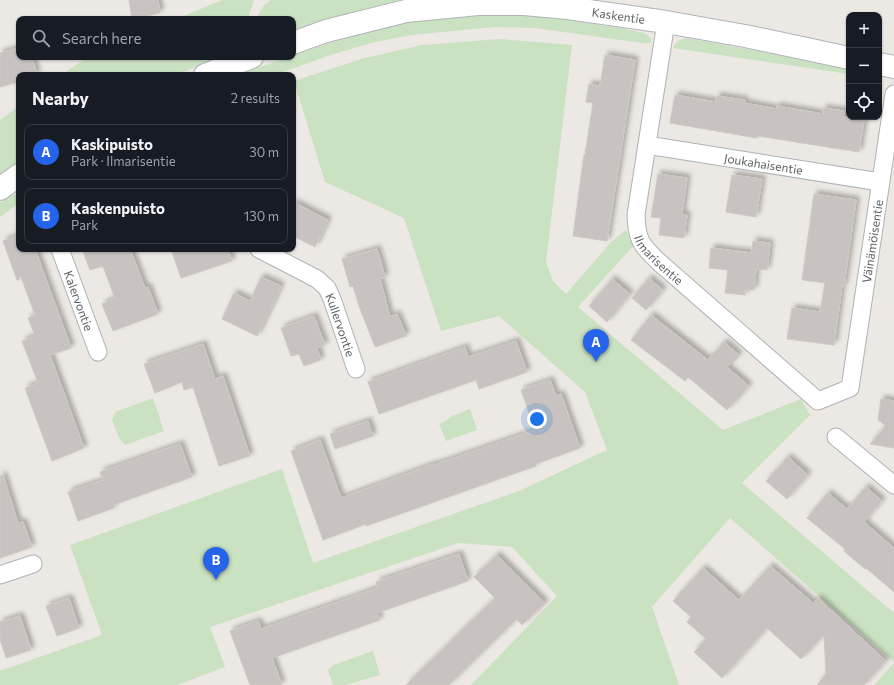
<!DOCTYPE html>
<meta charset="utf-8">
<style>
body{margin:0;font-family:Commissioner,sans-serif;background:#20242c;color:#f1f3f6}
.controls{position:absolute;right:12px;top:12px;display:grid;overflow:hidden;border-radius:8px;box-shadow:0 1px 3px #0004}
.controls button{width:36px;height:36px;display:grid;place-items:center;padding:0;border:0;border-bottom:1px solid #363941;background:#171b24;color:#f1f3f6;font:20px sans-serif}
.you{position:absolute;left:537px;top:419px;width:14px;height:14px;margin:-10px;border:3px solid #fff;border-radius:50%;background:#1a73e8;box-shadow:0 0 0 6px #1a73e833}
.badge{display:grid;place-items:center;width:26px;height:26px;border-radius:50%;background:#2563eb;color:#fff;font-size:13px;font-weight:700}
.pin{position:absolute;translate:-50% -33px;filter:drop-shadow(0 1px 2px #0008)}
.pin::after{content:'';position:absolute;top:21px;width:14px;height:12px;background:inherit;clip-path:polygon(0 0,100% 0,50% 100%)}
.list{margin:0;padding:0;list-style:none}
h2{display:flex;justify-content:space-between;align-items:center;height:52px;margin:0;padding:0 16px;font-size:17px}
h2 small{font-size:13px;font-weight:400;color:#9ea1a6}
.list li{display:grid;grid-template-columns:26px 1fr auto;gap:12px;align-items:center;box-sizing:border-box;height:56px;margin:0 8px 8px;padding:0 8px;border:1px solid #363941;border-radius:8px}
.list b{display:block;font-size:15px;white-space:nowrap}
.list p{margin:0;font-size:13px;white-space:nowrap;color:#9ea1a6}
.list em{font-size:13px;font-style:normal;color:#9ea1a6}
.icon{flex:none;width:22px;height:22px;fill:none;stroke:currentColor;stroke-width:2;stroke-linecap:round;stroke-linejoin:round}
.map{position:relative;flex:none;width:894px;height:685px;overflow:hidden}
.search{position:absolute;background:#171b24;box-shadow:0 1px 3px #0004;left:16px;top:16px;width:280px;height:44px;display:flex;align-items:center;gap:10px;box-sizing:border-box;padding:0 14px;border-radius:8px;color:#9ea1a6;font-size:15px}
.panel{position:absolute;background:#171b24;box-shadow:0 1px 3px #0004;left:16px;top:72px;width:280px;height:180px;border-radius:8px}
.map>svg:first-child{display:block}
.green{fill:#cae1c2}
.building{fill:#c8c3c0;stroke:#d0c8c2;filter:url(#shadow)}
.lines{fill:none;stroke-linecap:round;stroke-linejoin:round}
.street-casing{stroke:#afb2b4;stroke-width:19}
.secondary-casing{stroke:#b0b4b7;stroke-width:24}
.street{stroke:#fff;stroke-width:17}
.secondary{stroke:#fff;stroke-width:22}
.labels{text-anchor:middle;dominant-baseline:central;stroke-width:3;stroke-linejoin:round;paint-order:stroke}
.street-label{font-size:12px;fill:#5b6062;stroke:#fff}
</style>
<div class="map">
<svg width="894" height="685" viewBox="0 0 894 685">
<defs>
<filter id="shadow"><feDropShadow dx="3.5" dy="-3.5" stdDeviation="2" flood-color="#0004"/></filter>
</defs>
<rect width="100%" height="100%" fill="#ece8e3"/>
<!-- green -->
<path class="green" d="M222 0H254L248 19H177Z
M271 0H407C368 5 330 20 293 32V19H257C259 11 264 4 271 0Z
M494 15H536L619 28 645 33 651 38V43H642L535 28 495 27 411 35 371 43 331 55 274 75H238L289 57H293V56C331 42 369 29 408 22 436 17 466 16 494 15Z
M686 38 849 68V74L673 48C675 42 680 40 686 38Z
M500 39 572 45 546 262 553 281 566 294 611 242 626 230 633 246 578 307 723 430 801 399 810 415 742 483 894 613V662L730 518 652 607 679 685H471L557 596 512 547 458 543 210 627 225 667 177 685H0V671L102 635 70 545 282 469 313 563 519 491 607 450 585 392 499 316 441 331 404 218 325 182 294 81 361 59 422 45Z
M88 57H224L175 75H61Z
M19 106V161L0 176V120Z
M14 195H19V203L0 217V203L8 197Z
M153 398 164 431 125 445 120 440 112 420 115 412Z
M470 409 477 430 446 441 439 424 447 420 450 417Z
M373 651 380 675 345 685H333L328 670 333 665Z
M894 663V685H874Z"/>
<!-- building -->
<path class="building" d="M129 0H158L160 13 132 19Z
M19 48V57H32L37 75H19V82L0 87V53Z
M605 55 635 60 607 241 573 236 584 155H585L593 103 586 102 589 84 600 86Z
M675 95 716 102 717 96 745 100 744 103 777 109V106L823 114V108L844 111 843 117 864 120 859 152 758 136 757 138 670 123Z
M658 174 687 178 682 214 687 215 684 238 659 235 661 218 651 217Z
M732 175 762 179 756 217 726 212Z
M814 194 856 200 844 286 842 285 834 345 787 339 792 308 820 312 825 283 802 280Z
M293 202 328 220 315 247 293 236Z
M19 235V249H35L71 348 50 355 84 448 52 461 25 388 38 383 22 341 35 336 28 318 35 315 21 277H19V280H17L3 241Z
M753 241 770 243 767 270 756 269 754 290 745 289V295L725 293 728 270 709 268 711 248 752 253Z
M82 249H130L145 288 148 287 158 314 113 331 102 304 115 299 103 266 90 270Z
M171 249H228L232 261 181 278Z
M377 249 385 277 380 279 390 317 397 314 406 336 375 347 359 306 353 286 350 287 342 259Z
M261 277 281 286 257 336 222 319 234 293 250 301Z
M649 278 663 290 646 310 632 298Z
M612 279 630 294 607 322 589 306Z
M651 315 708 360 724 342 739 355 727 367 749 386 727 410 688 377 685 381 631 340Z
M314 316 325 345 317 348 321 360 304 366 299 354 291 356 281 328Z
M516 341 527 372 479 389 476 380 379 414 368 382 465 347 468 357Z
M203 344 215 379 223 376 250 456 219 466 193 387 184 390 182 382 155 393 144 364Z
M550 380 556 396 561 394 580 448 536 464V466L366 526V524L323 540 291 451 320 440 341 498 434 464V465L535 430 521 390Z
M881 399 894 401V448L870 444 886 426 878 420Z
M368 421 373 436 335 449 330 434Z
M180 444 192 477 113 505 114 508 78 521 68 492 103 480 100 472Z
M788 457 808 475 787 499 766 481Z
M3 475 18 523 23 522 32 547 0 558V476Z
M866 487 882 501 864 522 894 548V592L866 568 865 569 844 551 845 549 807 518 828 493 847 509Z
M459 554 468 581 377 613 380 620 272 658 282 685H250L230 631 258 621 261 629 378 588 376 582Z
M497 555 545 603 522 625 516 619 449 685H406L495 598 474 577Z
M770 566 813 603 818 598 886 661 864 685H817L826 674 824 635 801 659 767 628 722 678 694 652 706 639 687 622 691 617 673 601 703 568 739 600Z
M69 598 79 628 57 636 46 606Z
M20 616 31 650 6 658 0 639V622Z"/>
<g class="lines">
<defs>
<g id="street">
<path id="s1" d="M666 22 636 215C637 241 641 245 660 263L818 401 850 388 894 94"/>
<path id="s2" d="M647 145 880 182"/>
<path id="s3" d="M60 249 98 352"/>
<path id="s4" d="M259 249 317 279 327 288 332 299 356 369"/>
<path d="M836 437 894 485"/>
<path d="M0 575 33 564"/>
</g>
<g id="secondary">
<path id="s5" d="M293 43 326 31 406 11 478 4H524L568 8 666 22 745 36 849 58"/>
<path d="M879 64 894 67"/>
<path d="M205 75 252 57"/>
<path d="M0 189 19 175"/>
</g>
</defs>
<!-- street casing -->
<use href="#street" class="street-casing"/>
<!-- secondary casing -->
<use href="#secondary" class="secondary-casing"/>
<!-- street -->
<use href="#street" class="street"/>
<!-- secondary -->
<use href="#secondary" class="secondary"/>
</g>
<g class="labels">
<!-- street labels -->
<g class="street-label">
<text stroke="none"><textPath href="#s5" startOffset="331">Kaskentie</textPath></text>
<text stroke="none"><textPath href="#s2" startOffset="118">Joukahaisentie</textPath></text>
<text stroke="none"><textPath href="#s1" startOffset="644">Väinämöisentie</textPath></text>
<text stroke="none"><textPath href="#s1" startOffset="248">Ilmarisentie</textPath></text>
<text stroke="none"><textPath href="#s3" startOffset="55">Kalervontie</textPath></text>
<text stroke="none"><textPath href="#s4" startOffset="118">Kullervontie</textPath></text>
</g>
</g>
</svg>
<div class="controls">
<button>+</button>
<button>−</button>
<button><svg class="icon" aria-label="locate" viewBox="0 0 24 24"><circle cx="12" cy="12" r="6"/><path d="M12 2v4M12 18v4M2 12h4M18 12h4"/></svg></button>
</div>
<div class="you"></div>
<div class="pin badge" style="left:596px;top:362px">A</div>
<div class="pin badge" style="left:216px;top:580px">B</div>
<div class="search"><svg class="icon" aria-label="search" viewBox="0 0 24 24"><circle cx="10" cy="10" r="6"/><path d="M15 15l6 6"/></svg>Search here</div>
<section class="panel">
<h2>Nearby<small>2 results</small></h2>
<ul class="list">
<li><span class="badge">A</span><div><b>Kaskipuisto</b><p>Park · Ilmarisentie</p></div><em>30 m</em></li>
<li><span class="badge">B</span><div><b>Kaskenpuisto</b><p>Park</p></div><em>130 m</em></li>
</ul>
</section>
</div>
